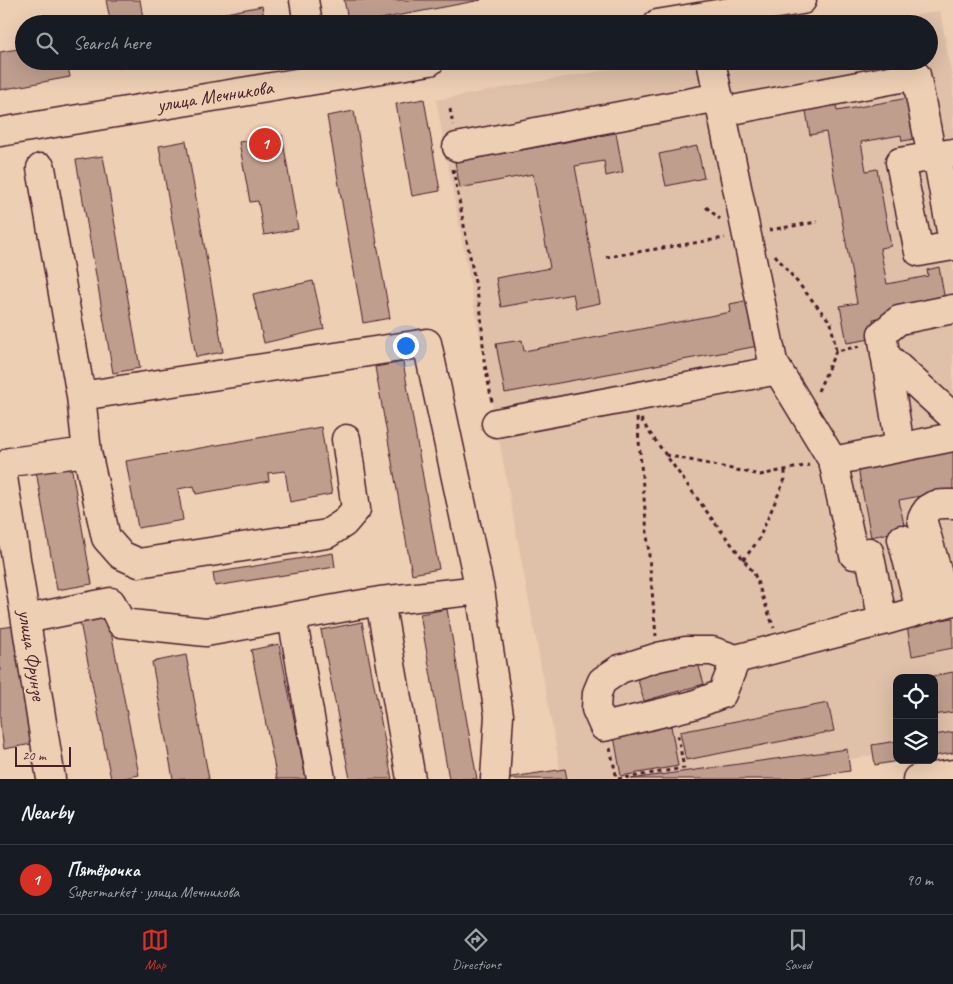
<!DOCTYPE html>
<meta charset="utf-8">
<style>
body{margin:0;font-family:Caveat,sans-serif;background:#20242c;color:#f1f3f6}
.controls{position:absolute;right:15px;bottom:15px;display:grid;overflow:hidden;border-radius:10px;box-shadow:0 5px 20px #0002}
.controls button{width:45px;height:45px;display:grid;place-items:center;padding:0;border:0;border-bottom:1px solid #363941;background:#171b24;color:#f1f3f6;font:25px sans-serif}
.scale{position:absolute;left:15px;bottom:12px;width:56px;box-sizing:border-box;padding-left:5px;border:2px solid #4a1f2b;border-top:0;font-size:14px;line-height:18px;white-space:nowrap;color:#4a1f2b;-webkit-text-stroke:4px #edcfb4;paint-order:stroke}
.you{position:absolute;left:405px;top:345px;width:18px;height:18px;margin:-12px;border:4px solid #fff;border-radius:50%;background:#1a73e8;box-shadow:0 0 0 8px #1a73e833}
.badge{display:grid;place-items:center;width:32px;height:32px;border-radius:50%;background:#d93025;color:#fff;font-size:16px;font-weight:700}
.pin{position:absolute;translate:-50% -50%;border:2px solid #fff;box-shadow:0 1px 5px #0006}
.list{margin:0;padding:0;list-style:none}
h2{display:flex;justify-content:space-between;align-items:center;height:65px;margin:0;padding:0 20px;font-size:21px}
h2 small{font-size:16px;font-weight:400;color:#9ea1a6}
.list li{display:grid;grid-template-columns:32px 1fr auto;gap:15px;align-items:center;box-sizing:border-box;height:70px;padding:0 20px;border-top:1px solid #363941}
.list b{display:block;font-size:19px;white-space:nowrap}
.list p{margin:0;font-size:16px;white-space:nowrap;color:#9ea1a6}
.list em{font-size:16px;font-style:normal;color:#9ea1a6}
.icon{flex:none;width:28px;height:28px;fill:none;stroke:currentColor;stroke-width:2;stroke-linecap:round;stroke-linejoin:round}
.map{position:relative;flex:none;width:953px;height:779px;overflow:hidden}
.search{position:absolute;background:#171b24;box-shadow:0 5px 20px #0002;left:15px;right:15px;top:15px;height:55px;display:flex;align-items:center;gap:12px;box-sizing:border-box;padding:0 18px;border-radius:28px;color:#9ea1a6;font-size:19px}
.sheet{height:135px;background:#171b24}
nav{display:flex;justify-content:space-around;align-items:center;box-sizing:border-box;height:70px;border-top:1px solid #363941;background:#171b24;font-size:14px;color:#9ea1a6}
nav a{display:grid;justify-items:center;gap:2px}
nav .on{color:#d93025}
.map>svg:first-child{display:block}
.built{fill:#dfc0a9}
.building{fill:#bf9e8e;stroke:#4a1f2b}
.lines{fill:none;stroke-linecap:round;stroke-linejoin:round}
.minor-casing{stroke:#4a1f2b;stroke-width:31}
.major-casing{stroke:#4a1f2b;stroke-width:31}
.path{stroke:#4a1f2b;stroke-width:3;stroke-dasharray:4 4;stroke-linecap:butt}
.minor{stroke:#edcfb4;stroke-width:28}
.major{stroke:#edcfb4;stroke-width:28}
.labels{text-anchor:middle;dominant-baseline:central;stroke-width:4;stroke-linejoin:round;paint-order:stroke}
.street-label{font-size:20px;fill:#4a1f2b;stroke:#edcfb4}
</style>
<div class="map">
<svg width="953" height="779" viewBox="0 0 953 779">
<rect width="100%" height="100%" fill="#edcfb4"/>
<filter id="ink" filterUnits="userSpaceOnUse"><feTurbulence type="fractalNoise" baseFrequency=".02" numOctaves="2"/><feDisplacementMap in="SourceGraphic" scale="10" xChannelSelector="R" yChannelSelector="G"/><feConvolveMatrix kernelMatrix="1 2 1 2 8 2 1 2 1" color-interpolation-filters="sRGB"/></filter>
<g filter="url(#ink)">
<!-- built -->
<path class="built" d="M940 11 953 83V741L934 745V678H897V751L739 779H562L436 100 655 61H929V24H868Z"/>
<!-- building -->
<path class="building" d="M106 0H140L144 24H111Z
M344 0H481L354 24H349Z
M262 6 265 24H169Z
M24 48V61H67L70 77 0 90V52Z
M118 61H155L119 68Z
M834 93 837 111 908 98 915 139 902 141 901 135 861 142 866 171 877 169 891 246 880 248 887 284 928 276 927 270 939 267 946 306 873 319 876 338 847 343 840 306 857 303 826 132 810 135 804 99Z
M424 99 440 191 412 196 396 104Z
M354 111 390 318 363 323 327 116Z
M616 133 623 172 606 176 604 161 575 166 600 303 576 308 573 294 501 307 496 278 550 268 533 174 460 188 455 162Z
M282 135 298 229 264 235 258 201 250 202 239 142Z
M186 141 223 352 196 357 159 146Z
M697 146 704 178 666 186 659 154Z
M103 156 140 368 113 373 76 160Z
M313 281 324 329 264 343 253 294Z
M750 300 758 346 505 393 496 344 522 340 524 351 731 312 730 304Z
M403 362 439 569 412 574 375 367Z
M321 427 332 494 290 502 285 471 268 473 269 481 196 494 194 486 178 489 183 520 138 528 126 461Z
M953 445V490L899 500 905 530 871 537 857 463Z
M71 465 92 584 57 590 36 471Z
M333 553 335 567 215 586 213 573Z
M447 609 477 779H449L420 614Z
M107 611 139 775 119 779H111L79 617Z
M953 618V648L912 656 907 626Z
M362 622 392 779H350L321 630Z
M14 626 32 744 4 749 0 722V628Z
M279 644 306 779H277L251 650Z
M695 653 704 684 644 701 635 670Z
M186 655 209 779H173L152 662Z
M953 672V712L934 715V678H923Z
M828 703 834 731 686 760 680 732Z
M671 726 678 766 621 776 614 736Z
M953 732V753L934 756V735Z
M897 741V760H904L875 765 872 745Z
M847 749 850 771 792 779H631Z
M565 769 567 779H499Z"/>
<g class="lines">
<defs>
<path id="minor" d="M304 0 308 24
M315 61 319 79
M711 61 773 362 833 461 854 555 869 552 883 621
M722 112 916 75 932 157
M457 147 719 97
M953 153 900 162 919 252 953 246
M937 156 953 242
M41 168 81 396 87 452 106 538 121 555 139 563 327 534 344 523 356 509 346 439
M885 355 953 417
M81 396 427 343 480 590 499 715 495 779
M496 423 778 370
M900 447 882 334 899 320 953 309
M833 461 953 437
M2 471 51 779
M0 472 2 471 10 462 87 452
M902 539 920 610
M380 601 411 779
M946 602 922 519C929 502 937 504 953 504
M292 617 321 779
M26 619 111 602 121 623 206 632 380 601 480 590
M736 659 722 694 693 705 604 727 596 709 597 693 602 681 620 669 658 657 686 651H712L736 659 883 621 953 601
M917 779 953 774"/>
<path id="major" d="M657 24 802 0
M0 132 430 61"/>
</defs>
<!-- minor casing -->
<use href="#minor" class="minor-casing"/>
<!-- major casing -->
<use href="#major" class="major-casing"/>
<!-- path -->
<path class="path" d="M450 109 453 125
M453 169 481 313 484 360 492 402
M706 207 720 219
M769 230 817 222
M775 255 831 323 836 351
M606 257 725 238
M818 391 836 351 861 346
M637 418 656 636
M641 419 647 429 715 523 754 573 774 628
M666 455 760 475 809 465
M743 560 758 541 785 479V470
M610 748 617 779
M618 779 684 768 677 732"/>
<!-- minor -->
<use href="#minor" class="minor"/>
<!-- major -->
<use href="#major" class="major"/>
</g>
</g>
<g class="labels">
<!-- street labels -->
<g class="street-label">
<text transform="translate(215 96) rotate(-9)">улица Мечникова</text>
<text transform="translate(32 655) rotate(81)">улица Фрунзе</text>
</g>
</g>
</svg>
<div class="controls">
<button><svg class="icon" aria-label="locate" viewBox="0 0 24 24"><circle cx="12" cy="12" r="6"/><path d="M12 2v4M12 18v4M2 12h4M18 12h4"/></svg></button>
<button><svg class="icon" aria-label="layers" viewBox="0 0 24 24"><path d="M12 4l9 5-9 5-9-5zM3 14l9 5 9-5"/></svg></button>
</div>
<div class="scale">20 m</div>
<div class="you"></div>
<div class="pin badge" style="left:265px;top:144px">1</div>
<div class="search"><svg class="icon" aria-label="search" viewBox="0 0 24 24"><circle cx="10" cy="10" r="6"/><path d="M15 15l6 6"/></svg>Search here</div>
</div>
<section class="sheet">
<h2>Nearby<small></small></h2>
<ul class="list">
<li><span class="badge">1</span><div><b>Пятёрочка</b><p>Supermarket · улица Мечникова</p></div><em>90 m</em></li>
</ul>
</section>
<nav>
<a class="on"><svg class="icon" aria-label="map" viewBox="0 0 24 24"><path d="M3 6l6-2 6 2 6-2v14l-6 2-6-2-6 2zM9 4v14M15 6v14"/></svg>Map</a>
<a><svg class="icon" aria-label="directions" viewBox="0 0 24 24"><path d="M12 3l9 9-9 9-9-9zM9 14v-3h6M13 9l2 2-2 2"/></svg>Directions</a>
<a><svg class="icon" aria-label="saved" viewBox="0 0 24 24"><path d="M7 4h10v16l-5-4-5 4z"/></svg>Saved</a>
</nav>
